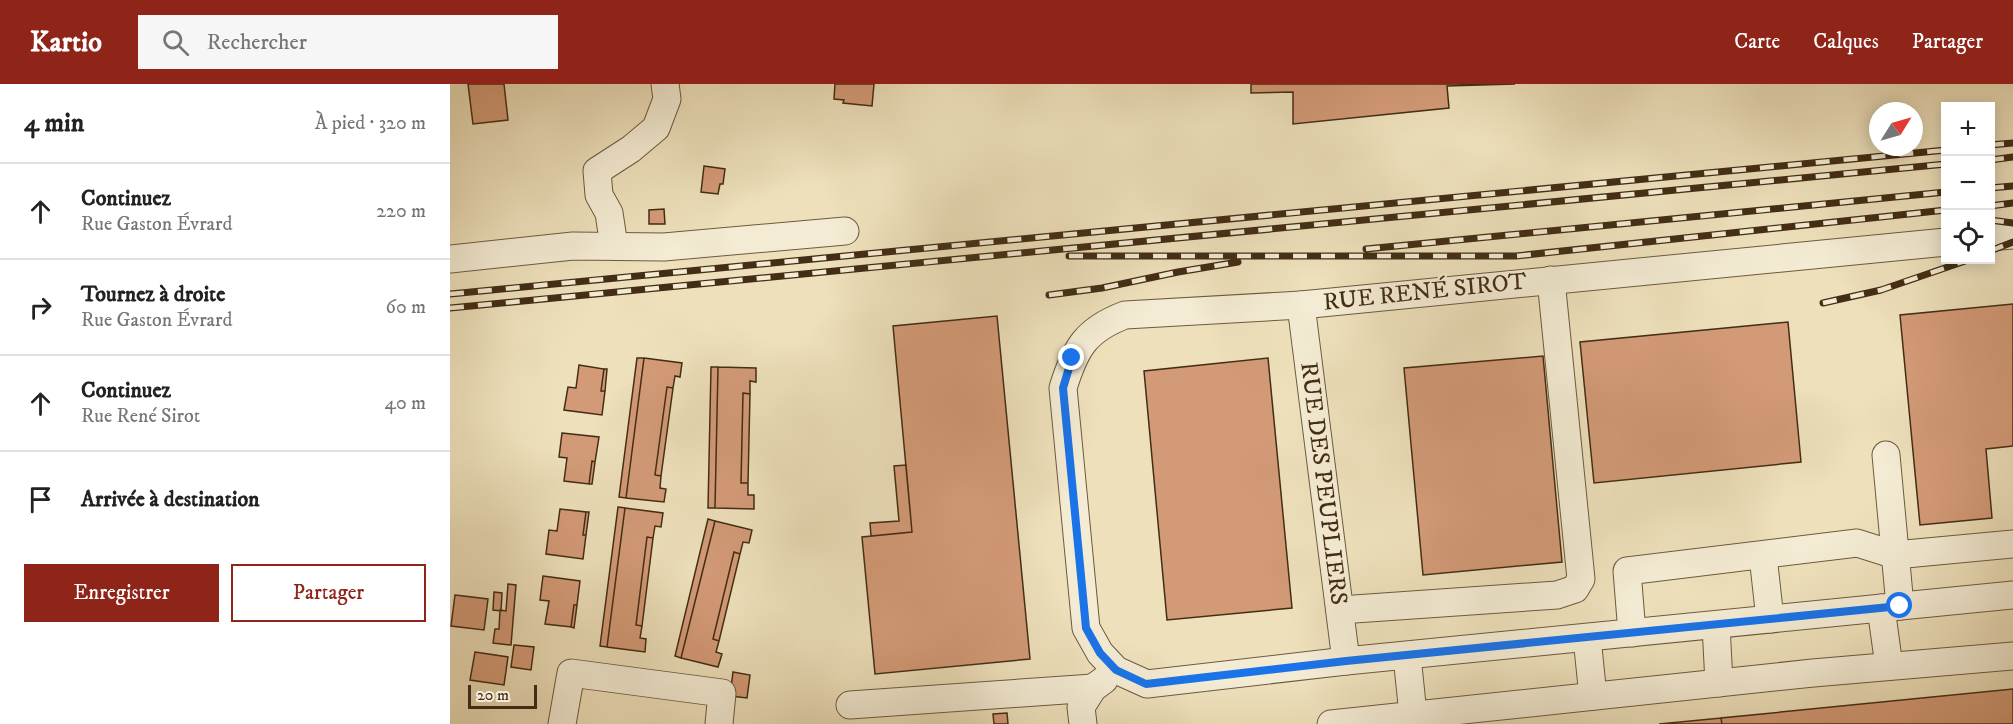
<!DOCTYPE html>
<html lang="fr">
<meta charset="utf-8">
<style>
body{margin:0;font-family:"IM FELL DW Pica",serif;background:#f6f6f6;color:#222}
.controls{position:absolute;right:18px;top:18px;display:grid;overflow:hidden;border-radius:0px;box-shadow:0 3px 15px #0003}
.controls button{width:54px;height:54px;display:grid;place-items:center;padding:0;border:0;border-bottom:2px solid #e0e0e0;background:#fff;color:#222;font:30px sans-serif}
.compass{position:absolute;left:1419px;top:18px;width:54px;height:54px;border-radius:50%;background:#fff;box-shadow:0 3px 15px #0003;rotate:53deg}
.scale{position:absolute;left:18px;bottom:15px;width:69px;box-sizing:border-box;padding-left:6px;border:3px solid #432d14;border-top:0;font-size:16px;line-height:21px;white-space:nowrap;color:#432d14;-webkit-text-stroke:4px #f3ebd3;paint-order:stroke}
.stop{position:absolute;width:18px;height:18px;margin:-14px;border:4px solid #1a73e8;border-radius:50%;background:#fff}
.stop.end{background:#1a73e8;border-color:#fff;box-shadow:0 2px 6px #0008}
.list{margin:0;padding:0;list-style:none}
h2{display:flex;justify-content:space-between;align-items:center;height:78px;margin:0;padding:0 24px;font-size:26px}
h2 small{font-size:20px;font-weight:400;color:#767676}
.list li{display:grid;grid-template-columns:39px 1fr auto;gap:18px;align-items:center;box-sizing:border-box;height:96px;padding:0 24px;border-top:2px solid #e0e0e0}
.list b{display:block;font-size:22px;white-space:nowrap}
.list p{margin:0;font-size:20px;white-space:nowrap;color:#767676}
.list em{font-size:20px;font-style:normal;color:#767676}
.actions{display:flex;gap:12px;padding:18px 24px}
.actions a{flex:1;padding:14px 0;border:2px solid #8f2418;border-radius:0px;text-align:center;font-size:21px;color:#8f2418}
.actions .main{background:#8f2418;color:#fff}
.icon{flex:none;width:33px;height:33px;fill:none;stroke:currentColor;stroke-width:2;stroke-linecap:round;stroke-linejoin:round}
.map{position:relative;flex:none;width:1563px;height:640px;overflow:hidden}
header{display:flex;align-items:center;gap:36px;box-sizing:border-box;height:84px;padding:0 30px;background:#8f2418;color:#fff}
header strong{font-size:28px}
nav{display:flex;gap:33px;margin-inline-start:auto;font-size:21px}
.search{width:420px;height:54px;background:#f6f6f6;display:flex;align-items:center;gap:15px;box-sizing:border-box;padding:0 21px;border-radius:0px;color:#767676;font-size:22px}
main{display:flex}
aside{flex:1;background:#fff}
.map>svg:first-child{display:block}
.building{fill:#d39a77;stroke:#432d14;stroke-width:1.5}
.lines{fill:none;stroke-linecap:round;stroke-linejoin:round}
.minor-casing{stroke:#6e5a3e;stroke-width:29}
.minor{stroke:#f3ebd3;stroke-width:27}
.rail-casing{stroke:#432d14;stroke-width:7}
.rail{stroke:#f3ebd3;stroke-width:4.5;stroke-dasharray:14;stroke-linecap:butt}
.route{stroke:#1a73e8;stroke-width:8}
.labels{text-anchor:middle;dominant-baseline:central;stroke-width:4.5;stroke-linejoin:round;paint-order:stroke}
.street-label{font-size:24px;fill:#432d14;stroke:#f3ebd3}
</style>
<header>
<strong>Kartio</strong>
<div class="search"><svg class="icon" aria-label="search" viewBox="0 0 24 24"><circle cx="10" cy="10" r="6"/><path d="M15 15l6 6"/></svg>Rechercher</div>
<nav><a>Carte</a><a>Calques</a><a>Partager</a></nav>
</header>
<main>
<aside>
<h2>4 min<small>À pied · 320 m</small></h2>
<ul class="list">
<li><svg class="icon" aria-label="ahead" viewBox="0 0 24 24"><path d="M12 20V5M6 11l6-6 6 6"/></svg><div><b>Continuez</b><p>Rue Gaston Évrard</p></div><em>220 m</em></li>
<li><svg class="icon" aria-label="right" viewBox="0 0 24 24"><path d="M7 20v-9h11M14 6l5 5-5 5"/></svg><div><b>Tournez à droite</b><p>Rue Gaston Évrard</p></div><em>60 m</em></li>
<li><svg class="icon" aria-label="ahead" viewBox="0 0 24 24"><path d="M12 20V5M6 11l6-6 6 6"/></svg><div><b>Continuez</b><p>Rue René Sirot</p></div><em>40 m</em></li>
<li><svg class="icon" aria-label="arrive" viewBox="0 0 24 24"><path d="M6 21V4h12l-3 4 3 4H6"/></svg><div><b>Arrivée à destination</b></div></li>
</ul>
<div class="actions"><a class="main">Enregistrer</a><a>Partager</a></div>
</aside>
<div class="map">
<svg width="1563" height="640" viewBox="0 0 1563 640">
<rect width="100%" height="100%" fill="#ede0bb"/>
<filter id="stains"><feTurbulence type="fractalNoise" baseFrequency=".00333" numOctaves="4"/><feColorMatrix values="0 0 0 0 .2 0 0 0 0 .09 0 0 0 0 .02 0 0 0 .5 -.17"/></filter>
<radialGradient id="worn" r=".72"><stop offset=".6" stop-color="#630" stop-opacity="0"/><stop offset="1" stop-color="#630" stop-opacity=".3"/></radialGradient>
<!-- building -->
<path class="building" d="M18 0H54L58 36 23 40Z
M385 0H424L422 22 393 19 394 16 384 15Z
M801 0H1065L997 2 999 24 843 40V8L801 9Z
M254 82 275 85 273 100H270L268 110 251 108Z
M214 125 215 140H199V126Z
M1563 220V362L1536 365 1542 434 1470 441 1450 231Z
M547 232 580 575 425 590 412 453 462 448 443 242Z
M1338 238 1351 378 1144 399 1130 258Z
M1093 272 1112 478 973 491 954 284Z
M187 274H194L176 414 169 413Z
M194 274 232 279 230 293 225 292 223 304 217 303 205 391 211 392 210 404 216 405 214 418 176 414Z
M818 274 842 524 717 536 694 287Z
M129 281 154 285 151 307H155L152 331 114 326 118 303 126 304Z
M261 283H268L265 424H258Z
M268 283 306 284V298L300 297V310L293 309 291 399H298V411H304V425L265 424Z
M154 285H157L155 307H151Z
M217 303 223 304 211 392 205 391Z
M293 309 300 310 298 399H291Z
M112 349 149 353 145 378 142 377 139 400 114 397 117 374 109 373Z
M142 377 145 378 142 400H139Z
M456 381 462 448 421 452 420 439 449 437 444 382Z
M168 423 175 424 157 563 150 562Z
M175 424 213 429 211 443 205 442 203 454 197 453 186 541 192 542 190 554 196 555 195 568 157 563Z
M110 425 136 428 133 451H136L133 475 96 470 99 446 107 447Z
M136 428H139L136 451H133Z
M258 435 265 437 231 574 225 572Z
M265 437 302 446 299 459 293 458 290 470 284 468 263 555 269 557 266 568 272 570 268 583 231 574Z
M197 453 203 454 192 542 186 541Z
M284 468 290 470 269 557 263 555Z
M93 492 130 497 127 521H124L121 543 95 540 99 517 90 516Z
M58 500 66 501 61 561 43 559 45 545H49L50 526 56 527Z
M44 508 52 509 51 527 43 526Z
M5 511 38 515 34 546 1 542Z
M124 521H127L124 544 121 543Z
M64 561 84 563 81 586 61 583Z
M25 568 58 573 54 601 20 596Z
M283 588 300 591 297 614 280 612Z
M1563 605V640H1272L1271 634Z
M557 629 558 640H544L543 630Z
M1271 634 1272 640H1209Z"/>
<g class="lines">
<defs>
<g id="minor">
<path d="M1540 153 1563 151"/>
<path d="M1496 158 851 221 675 231C635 246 625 265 613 304L636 544 650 569 666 586 697 600 896 577 1563 511"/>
<path d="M164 162 159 129 149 111 147 87 181 65 206 44 217 15 215 0"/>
<path d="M0 175 123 162 214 163 395 147"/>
<path id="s1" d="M851 221 896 577"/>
<path d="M1436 371 1450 522"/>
<path d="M1313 472 1320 535"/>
<path d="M1431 524 1439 582"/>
<path d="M890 526 1107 511 1125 505 1131 495 1101 196"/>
<path d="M1266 541 1269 599"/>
<path d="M1182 549 1177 487 1407 459 1445 471 1563 460"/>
<path d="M1137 554 1143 612"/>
<path d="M957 572 964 640"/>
<path d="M400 621 643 604"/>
<path d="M112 640 121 589 272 609 269 640"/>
<path d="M633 640 631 623 643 604 654 596"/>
<path d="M881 640 1363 589 1563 572"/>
</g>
</defs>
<!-- minor casing -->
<use href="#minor" class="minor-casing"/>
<!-- minor -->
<use href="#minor" class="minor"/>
<defs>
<path id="rail" d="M1540 61 1563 59
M1540 76 1563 73
M1540 104 1563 102
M1540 122 1563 119
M1540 136 1563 139
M916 165 1496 108
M1540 167 1563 158
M619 172H1066L1496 126
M0 210 1496 66
M599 211 652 204 728 188 788 178
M1373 219 1431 206 1518 176
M0 224 1496 80"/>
</defs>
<!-- rail casing -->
<use href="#rail" class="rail-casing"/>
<!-- rail -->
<use href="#rail" class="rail"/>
</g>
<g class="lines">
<!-- route -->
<path class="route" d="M622 274 613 304 636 544 650 569 666 586 696 600 896 577 1450 522"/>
</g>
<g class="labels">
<!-- street labels -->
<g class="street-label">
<text transform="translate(975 208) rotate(-6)">RUE RENÉ SIROT</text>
<text stroke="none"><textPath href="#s1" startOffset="180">RUE DES PEUPLIERS</textPath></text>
</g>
</g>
<rect width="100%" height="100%" filter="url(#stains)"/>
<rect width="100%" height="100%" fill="url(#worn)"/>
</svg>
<div class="controls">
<button>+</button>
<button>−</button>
<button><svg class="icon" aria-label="locate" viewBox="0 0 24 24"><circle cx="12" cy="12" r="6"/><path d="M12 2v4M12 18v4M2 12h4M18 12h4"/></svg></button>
</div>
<svg class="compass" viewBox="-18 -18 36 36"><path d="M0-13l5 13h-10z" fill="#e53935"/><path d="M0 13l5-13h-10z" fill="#767676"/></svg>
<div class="scale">20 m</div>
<div class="stop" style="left:1450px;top:522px"></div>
<div class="stop end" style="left:622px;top:274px"></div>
</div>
</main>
